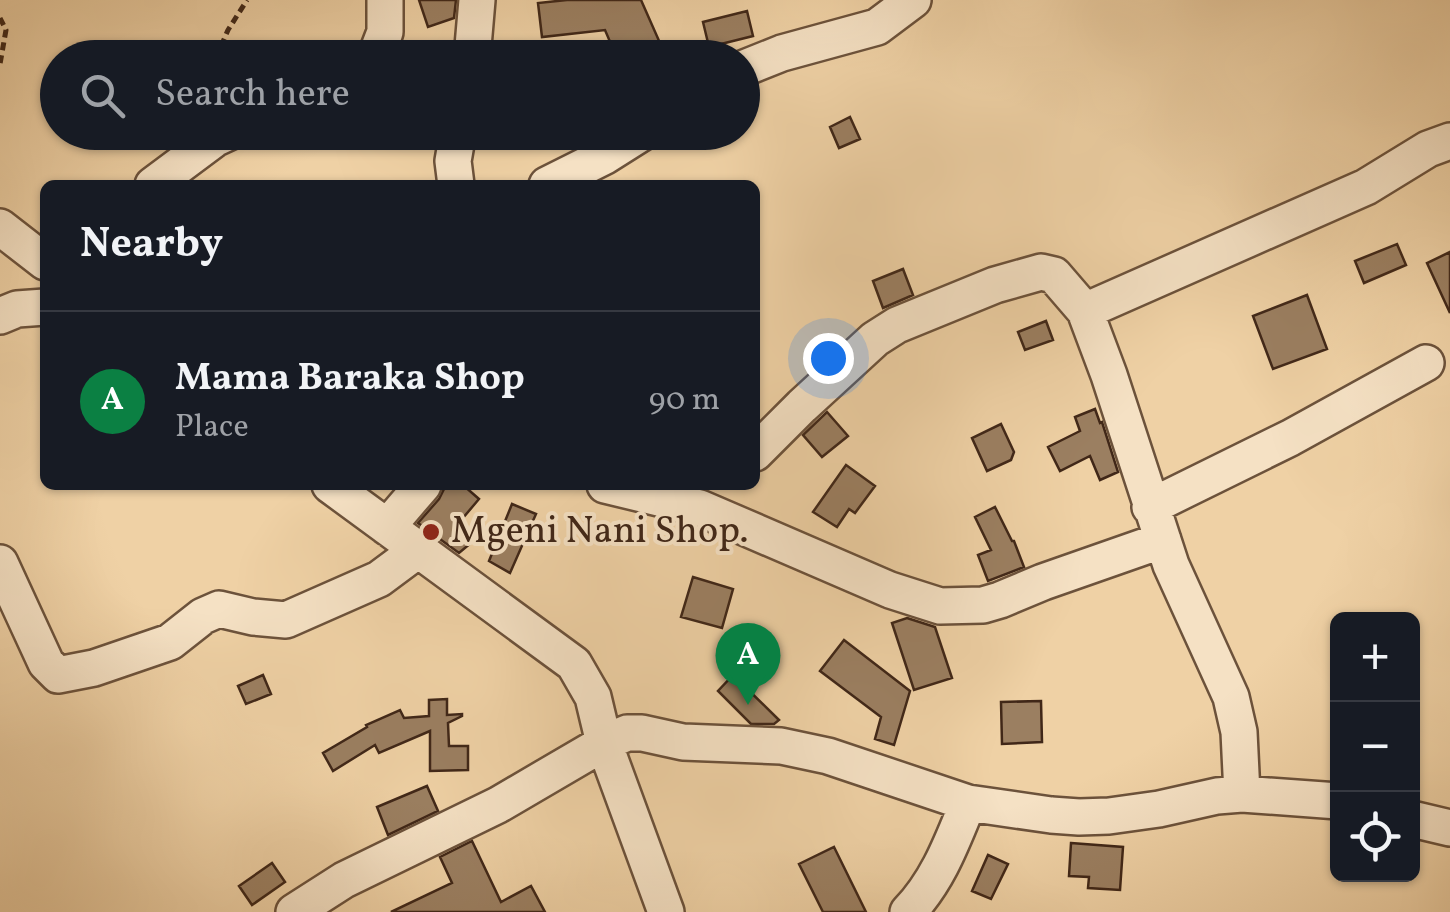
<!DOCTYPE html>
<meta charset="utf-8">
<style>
body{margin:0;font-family:Vollkorn,serif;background:#20242c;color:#f1f3f6}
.controls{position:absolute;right:30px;bottom:30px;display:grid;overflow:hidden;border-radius:15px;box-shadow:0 2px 8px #0004}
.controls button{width:90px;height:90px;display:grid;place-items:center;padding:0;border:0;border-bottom:2px solid #363941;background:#171b24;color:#f1f3f6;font:50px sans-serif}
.you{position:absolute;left:828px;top:358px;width:35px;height:35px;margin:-25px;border:8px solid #fff;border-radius:50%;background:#1a73e8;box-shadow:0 0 0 15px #1a73e833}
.badge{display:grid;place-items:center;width:65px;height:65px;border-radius:50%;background:#0b8043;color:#fff;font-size:32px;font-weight:700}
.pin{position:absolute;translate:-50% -82px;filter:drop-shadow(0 2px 5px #0008)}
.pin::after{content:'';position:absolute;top:52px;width:35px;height:30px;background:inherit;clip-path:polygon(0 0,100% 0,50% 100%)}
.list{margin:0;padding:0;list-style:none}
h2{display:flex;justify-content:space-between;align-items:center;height:130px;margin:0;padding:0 40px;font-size:42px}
h2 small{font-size:32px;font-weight:400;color:#9ea1a6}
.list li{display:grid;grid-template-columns:65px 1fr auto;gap:30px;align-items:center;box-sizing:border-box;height:180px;padding:0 40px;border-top:2px solid #363941}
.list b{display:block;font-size:38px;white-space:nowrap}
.list p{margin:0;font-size:32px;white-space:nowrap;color:#9ea1a6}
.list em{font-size:32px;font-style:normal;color:#9ea1a6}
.icon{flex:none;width:55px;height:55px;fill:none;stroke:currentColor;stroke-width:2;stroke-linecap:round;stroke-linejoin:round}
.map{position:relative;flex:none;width:1450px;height:912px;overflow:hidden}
.search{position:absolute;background:#171b24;box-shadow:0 2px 8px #0004;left:40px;top:40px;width:720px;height:110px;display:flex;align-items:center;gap:25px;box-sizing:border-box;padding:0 35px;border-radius:55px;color:#9ea1a6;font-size:38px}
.panel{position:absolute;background:#171b24;box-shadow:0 2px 8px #0004;left:40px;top:180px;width:720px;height:310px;border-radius:15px}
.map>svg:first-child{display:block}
.building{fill:#9b7f61;stroke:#402718;stroke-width:2.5}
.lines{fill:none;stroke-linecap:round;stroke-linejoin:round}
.minor-casing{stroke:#6c523b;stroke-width:40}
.path{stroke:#402718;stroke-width:5;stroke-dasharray:8 5;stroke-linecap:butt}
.minor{stroke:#f5e1c4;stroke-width:35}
.poi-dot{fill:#8f2418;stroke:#f5e1c4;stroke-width:4}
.labels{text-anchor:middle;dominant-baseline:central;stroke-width:8;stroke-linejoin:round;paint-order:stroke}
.poi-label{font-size:38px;fill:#402718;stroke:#f5e1c4;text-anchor:start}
</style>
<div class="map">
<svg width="1450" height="912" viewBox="0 0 1450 912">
<rect width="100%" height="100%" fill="#efd1a5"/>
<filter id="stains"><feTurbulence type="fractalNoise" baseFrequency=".002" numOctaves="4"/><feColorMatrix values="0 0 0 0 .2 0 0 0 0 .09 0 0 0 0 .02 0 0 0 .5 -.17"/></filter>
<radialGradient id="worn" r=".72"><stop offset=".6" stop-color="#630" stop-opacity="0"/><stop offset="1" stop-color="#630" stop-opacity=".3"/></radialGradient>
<!-- building -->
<path class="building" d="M419 0H456L454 18 428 27Z
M567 0H641L660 43 626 58H617L605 30 542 37 538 3Z
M747 11 753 36 709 47 703 22Z
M850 117 860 139 839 148 830 127Z
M1397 244 1406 265 1364 283 1355 261Z
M1450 252V313L1427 263Z
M903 269 913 295 883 308 873 281Z
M1307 295 1327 349 1273 369 1253 316Z
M1046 321 1053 340 1025 350 1018 332Z
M1095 409 1100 423 1102 422 1118 472 1100 480 1090 456 1060 471 1048 447 1080 431 1075 417Z
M827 412 848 436 822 457 803 435Z
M1001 424 1014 452 1011 460 987 471 972 438Z
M846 465 875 486 855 513 849 509 837 527 813 512Z
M446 485H463L479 499 457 525 472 542 459 553 418 523 439 499Z
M512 504 536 514 510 573 489 561Z
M995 507 1012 541H1014L1024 567 988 581 978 555 991 550 975 517Z
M693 577 733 589 722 628 681 617Z
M907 618 935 627 952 678 914 690 892 623Z
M844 640 910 691 894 745 875 739 881 717 820 671Z
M263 675 271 694 246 704 238 686Z
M733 675 779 720 774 724H751L718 691Z
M447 699V715L462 714V716L448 723 449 746H468V770L430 771V731L379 753 375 745 333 771 323 753 367 727 366 725 400 710 404 718 429 716V700Z
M1041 701 1042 742 1002 744 1001 702Z
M427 786 438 811 388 835 377 807Z
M472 841 501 902 531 886 545 912H391L452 883 440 857Z
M1071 843 1123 847 1120 890 1088 888 1089 877 1069 876Z
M834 847 866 912H823L799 864Z
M988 855 1008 864 991 899 972 891Z
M272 863 285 882 252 905 239 886Z"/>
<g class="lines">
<defs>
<path id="minor" d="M375 58 385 32V0
M472 58 477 0
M742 69 782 53 877 27 913 0
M153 185 216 138 229 132
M456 185 453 161 458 132
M547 185 605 156 643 132
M0 227 45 262
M1085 311 1366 187 1428 149 1450 141
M0 316 17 309 45 307
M755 453 802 406 875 339 897 325 995 285 1041 272 1054 275 1085 311 1109 375 1171 565 1231 697 1239 732 1242 794
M330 485 574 664 593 697 604 743 666 912
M605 485 700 508 890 590 940 606 983 605 1000 600 1043 582 1163 540
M1150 507 1290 438 1426 363
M387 527 423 485
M0 563 46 663 58 675 94 668 170 642 203 616 219 609 253 617 286 620 379 579 418 550
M1412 819 1450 828
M294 912 344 880 498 805 604 743 627 733H642L683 742 781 746 828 756 968 803 1051 815 1079 817 1109 816 1159 809 1217 796 1242 794 1338 801
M908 912C938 881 952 842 968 803"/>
</defs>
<!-- minor casing -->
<use href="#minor" class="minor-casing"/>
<!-- path -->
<path class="path" d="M0 18 6 30 0 64
M216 58 228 30 247 0"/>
<!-- minor -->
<use href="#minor" class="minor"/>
</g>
<!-- markers -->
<circle class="poi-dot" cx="431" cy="532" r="10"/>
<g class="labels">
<!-- poi labels -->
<g class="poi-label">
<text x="451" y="532">Mgeni Nani Shop.</text>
</g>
</g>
<rect width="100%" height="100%" filter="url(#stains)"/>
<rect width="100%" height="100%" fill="url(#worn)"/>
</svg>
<div class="controls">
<button>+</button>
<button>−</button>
<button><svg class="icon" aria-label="locate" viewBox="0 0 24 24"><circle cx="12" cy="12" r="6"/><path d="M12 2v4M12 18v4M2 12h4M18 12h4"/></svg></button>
</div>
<div class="you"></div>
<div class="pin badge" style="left:748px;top:705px">A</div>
<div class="search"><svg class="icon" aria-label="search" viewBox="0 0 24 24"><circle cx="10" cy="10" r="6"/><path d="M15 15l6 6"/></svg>Search here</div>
<section class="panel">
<h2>Nearby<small></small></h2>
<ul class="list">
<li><span class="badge">A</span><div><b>Mama Baraka Shop</b><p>Place</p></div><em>90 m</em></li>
</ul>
</section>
</div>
